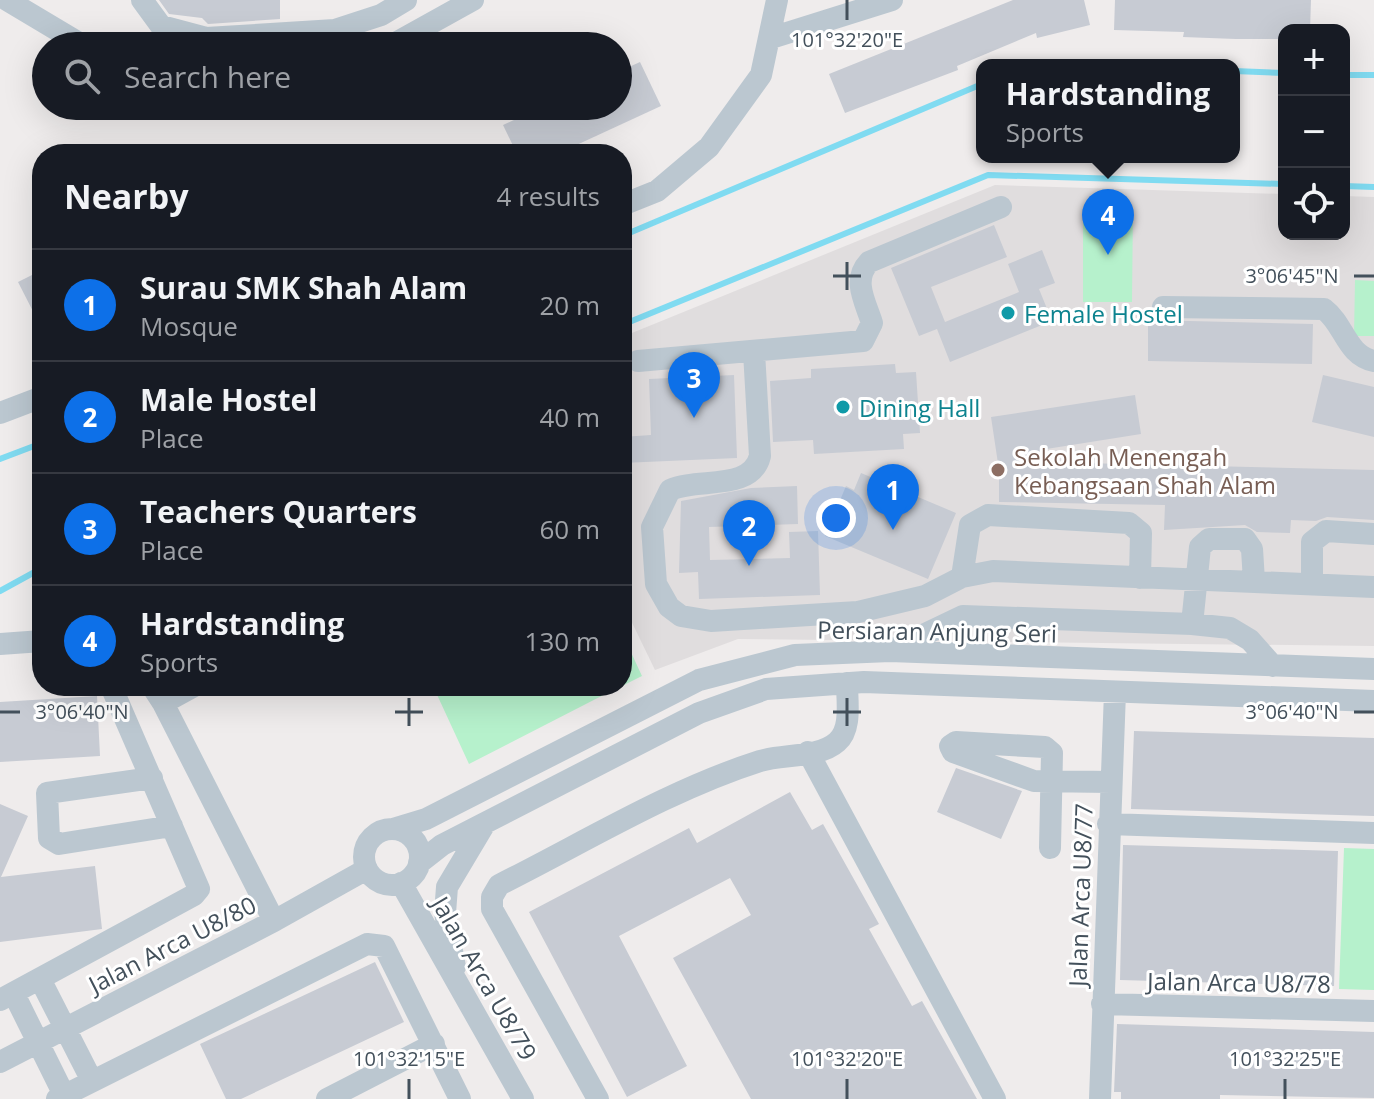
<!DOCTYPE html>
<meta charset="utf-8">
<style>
body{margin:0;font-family:"Open Sans",sans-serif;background:#20242c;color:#f1f3f6}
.controls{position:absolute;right:24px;top:24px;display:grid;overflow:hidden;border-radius:16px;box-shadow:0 8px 32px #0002}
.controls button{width:72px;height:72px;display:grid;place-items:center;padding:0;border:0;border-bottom:2px solid #363941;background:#171b24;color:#f1f3f6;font:40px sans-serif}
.you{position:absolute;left:836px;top:518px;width:28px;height:28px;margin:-20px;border:6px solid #fff;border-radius:50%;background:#1a73e8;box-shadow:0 0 0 12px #1a73e833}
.badge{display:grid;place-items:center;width:52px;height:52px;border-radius:50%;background:#0d70e8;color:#fff;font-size:26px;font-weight:700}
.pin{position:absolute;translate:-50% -66px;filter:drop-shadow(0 2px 4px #0008)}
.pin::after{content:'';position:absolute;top:42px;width:28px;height:24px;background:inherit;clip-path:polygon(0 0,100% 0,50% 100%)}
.popup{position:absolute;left:976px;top:59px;width:264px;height:104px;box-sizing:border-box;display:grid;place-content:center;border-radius:16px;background:#171b24;filter:drop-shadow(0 2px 6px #0005);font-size:26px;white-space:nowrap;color:#9ea1a6}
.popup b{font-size:30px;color:#f1f3f6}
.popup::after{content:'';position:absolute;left:50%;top:100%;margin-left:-16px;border:16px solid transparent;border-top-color:#171b24}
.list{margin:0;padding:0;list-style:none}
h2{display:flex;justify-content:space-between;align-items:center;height:104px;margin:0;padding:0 32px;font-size:34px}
h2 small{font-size:26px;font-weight:400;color:#9ea1a6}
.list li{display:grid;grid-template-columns:52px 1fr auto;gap:24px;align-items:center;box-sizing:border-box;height:112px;padding:0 32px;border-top:2px solid #363941}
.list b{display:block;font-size:30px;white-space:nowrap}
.list p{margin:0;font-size:26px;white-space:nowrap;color:#9ea1a6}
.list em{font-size:26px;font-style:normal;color:#9ea1a6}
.icon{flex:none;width:44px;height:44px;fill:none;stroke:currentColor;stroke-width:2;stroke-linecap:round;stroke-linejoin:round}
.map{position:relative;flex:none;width:1374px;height:1099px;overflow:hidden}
.search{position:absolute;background:#171b24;box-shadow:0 8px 32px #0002;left:32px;top:32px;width:600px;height:88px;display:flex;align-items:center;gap:20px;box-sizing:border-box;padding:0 28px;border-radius:44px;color:#9ea1a6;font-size:30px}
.panel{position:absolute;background:#171b24;box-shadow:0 8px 32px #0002;left:32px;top:144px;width:600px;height:552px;border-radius:32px}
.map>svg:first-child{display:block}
.education{fill:#e0ddde}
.green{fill:#b6f1cc}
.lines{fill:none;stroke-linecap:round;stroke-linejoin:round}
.stream{stroke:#80dbf1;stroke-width:6}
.building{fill:#c7cbd3}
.minor{stroke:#bbc7d0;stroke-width:22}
.ticks{fill:none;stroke:#43505b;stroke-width:3}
.culture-dot{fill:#0f9aa8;stroke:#fff;stroke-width:3}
.education-dot{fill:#8d6e63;stroke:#fff;stroke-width:3}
.labels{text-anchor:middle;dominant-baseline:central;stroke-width:6;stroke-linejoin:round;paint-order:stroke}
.culture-label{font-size:24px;fill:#0d838f;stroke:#fff;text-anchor:start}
.education-label{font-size:24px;fill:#785e54;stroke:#fff;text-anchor:start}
.street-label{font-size:24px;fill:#43505b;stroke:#fff}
.ticks-label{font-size:20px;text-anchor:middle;fill:#43505b;stroke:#fff;stroke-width:6;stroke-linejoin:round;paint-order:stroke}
</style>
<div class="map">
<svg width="1374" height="1099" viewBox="0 0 1374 1099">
<rect width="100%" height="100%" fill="#efecec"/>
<!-- education -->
<path class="education" d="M995 185 1284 194V234H1344V196L1374 197V646L738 639 655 670 622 602V337Z"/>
<!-- green -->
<path class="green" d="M1083 208H1133L1132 302H1083Z
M1355 280 1374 281V336H1354Z
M622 633 642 676 622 686Z
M433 686H621L469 764Z
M1344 848 1374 849V990L1339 989Z"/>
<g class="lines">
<!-- stream -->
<path class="stream" d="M1234 71 1284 73
M1344 75H1374
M1344 186 1374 187
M622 236 982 84
M622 325 988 175 1284 184
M0 459 42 443
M0 591 42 568"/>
</g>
<!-- building -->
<path class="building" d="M159 0H280V19L208 24 202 18 169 14Z
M1013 0H1084L1090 25 1037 38 1036 33 957 66 958 70 845 113 829 74Z
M1115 0H1311L1310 30H1284V39H1236L1183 37 1184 32 1114 30Z
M640 62 661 106 557 154H517L503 125 544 106H618V72Z
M994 225 1007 257 931 287 945 322 1019 292 1008 264 1042 250 1055 283 1039 289 1052 321 950 362 937 329 919 336 891 268Z
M42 270V329L18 282Z
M1148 320 1313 324 1312 364 1148 361Z
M895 364 896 373 916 372 920 433 903 434 904 449 814 454 813 440 773 442 770 381 811 378V369Z
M734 375 737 458 622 463V437L651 435 649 379Z
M1323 375 1374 387V437L1312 422Z
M1135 395 1141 434 1040 450V462L1374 470V520L1327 517 1316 521 1291 520 1290 533 1257 532 1245 525 1164 530 1165 505 999 502V470L991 417Z
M861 473 956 513 928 579 825 536 846 486 854 490Z
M797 486 798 524 709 527 710 560 790 558 789 532 818 531 820 595 699 599 698 572 679 573 681 501 751 488Z
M97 696 100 756 0 762V702Z
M1134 731 1374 738V816L1131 809Z
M956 768 1022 791 1001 839 937 812Z
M790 792 812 830 823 824 879 924 869 929 912 1006 922 1001 977 1099H751L673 958 751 915 730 878 619 936 687 1066 627 1097 529 912 689 828 697 843Z
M0 804 28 816 1 877 95 866 102 929 0 942Z
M1123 845 1338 851 1334 986 1120 980Z
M375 962 404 1022 241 1099H226L200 1044Z
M1117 1024 1374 1032V1098L1220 1095V1099H1121V1092H1114Z"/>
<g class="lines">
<!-- minor -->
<path class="minor" d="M7 0 84 46
M142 0 161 26 206 38 335 30 381 15 406 0
M771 38 892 0
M390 46 473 0
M622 205 657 191 709 147 761 75 777 0
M1163 307 1324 309C1345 325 1346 355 1374 361
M754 352 760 456C751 492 698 477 670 490L652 527 656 584 669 607 681 616 711 621 858 612 925 596 962 577 993 571 1374 587
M638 361 863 341 872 323C865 301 852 280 869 262L1001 207
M0 413 42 397
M962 577 970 525 988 515 1129 523 1141 533 1140 578
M1312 582V542L1326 531 1374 534
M1192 624 1200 547 1209 539H1245L1252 549 1254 581
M0 644 42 641
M894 649 963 616 1192 624 1230 628 1250 640 1273 666
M152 686 163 703
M194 686 163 703 274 921
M808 752 995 1099
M152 778 47 793 49 838 59 844 172 826
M1108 824 1374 833
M393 829 426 819 699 680 795 655 890 651 1374 669
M364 857a28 28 0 1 1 56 0a28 28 0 1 1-56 0Z
M1050 848 1052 753 1045 747 956 742 950 746 953 752 1034 781 1111 782
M419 863 442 845 699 713 766 689 864 682 1374 701
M401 883 523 1099
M455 967 445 913 447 887 484 825
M40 979 92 1081
M14 994 64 1095
M0 1000 194 895 199 889 111 686
M1102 1004 1374 1011
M0 1062 274 921 367 869
M57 1099 367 944 384 946 460 1099
M327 1099 434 1044
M598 1099 492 909V897L499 885C585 842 669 790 760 761 783 754 819 758 837 742 852 729 847 702 847 683
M1100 1099 1115 692"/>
</g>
<!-- ticks -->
<path class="ticks" d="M847 0V20M847 262V290M833 276H861M1354 276H1374M409 698V726M847 698V726M0 712H20M395 712H423M833 712H861M1354 712H1374M409 1079V1099M847 1079V1099M1285 1079V1099"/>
<!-- markers -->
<g class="culture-dot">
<circle cx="1008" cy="313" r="8"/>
<circle cx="843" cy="407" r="8"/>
</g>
<circle class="education-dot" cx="998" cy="470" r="8"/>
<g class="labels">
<!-- culture labels -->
<g class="culture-label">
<text x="1024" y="313">Female Hostel</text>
<text x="859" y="407">Dining Hall</text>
</g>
<!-- education labels -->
<g class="education-label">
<text x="1014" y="456">Sekolah Menengah<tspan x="1014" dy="28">Kebangsaan Shah Alam</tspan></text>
</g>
<!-- street labels -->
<g class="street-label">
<text transform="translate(937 631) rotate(1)">Persiaran Anjung Seri</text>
<text transform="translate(1080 895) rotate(-88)">Jalan Arca U8/77</text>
<text transform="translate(172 944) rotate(-27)">Jalan Arca U8/80</text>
<text transform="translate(485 978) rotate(60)">Jalan Arca U8/79</text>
<text transform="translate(1239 982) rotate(1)">Jalan Arca U8/78</text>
</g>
</g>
<g class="ticks-label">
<text x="847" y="47">101°32'20"E</text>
<text x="1292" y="283">3°06'45"N</text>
<text x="82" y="719">3°06'40"N</text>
<text x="1292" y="719">3°06'40"N</text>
<text x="409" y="1066">101°32'15"E</text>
<text x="847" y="1066">101°32'20"E</text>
<text x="1285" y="1066">101°32'25"E</text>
</g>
</svg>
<div class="controls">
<button>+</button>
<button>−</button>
<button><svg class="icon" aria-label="locate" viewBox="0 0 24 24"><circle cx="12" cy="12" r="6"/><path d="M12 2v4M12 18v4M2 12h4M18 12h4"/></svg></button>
</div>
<div class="you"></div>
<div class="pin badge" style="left:893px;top:530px">1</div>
<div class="pin badge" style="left:749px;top:566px">2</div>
<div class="pin badge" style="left:694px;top:418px">3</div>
<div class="pin badge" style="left:1108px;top:255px">4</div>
<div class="popup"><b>Hardstanding</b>Sports</div>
<div class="search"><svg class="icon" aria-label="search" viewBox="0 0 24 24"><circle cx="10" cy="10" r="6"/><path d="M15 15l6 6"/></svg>Search here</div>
<section class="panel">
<h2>Nearby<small>4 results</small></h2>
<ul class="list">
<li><span class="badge">1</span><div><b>Surau SMK Shah Alam</b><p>Mosque</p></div><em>20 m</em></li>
<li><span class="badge">2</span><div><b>Male Hostel</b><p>Place</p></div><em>40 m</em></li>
<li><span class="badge">3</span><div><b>Teachers Quarters</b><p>Place</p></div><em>60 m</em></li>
<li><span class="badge">4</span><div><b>Hardstanding</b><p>Sports</p></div><em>130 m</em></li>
</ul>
</section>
</div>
